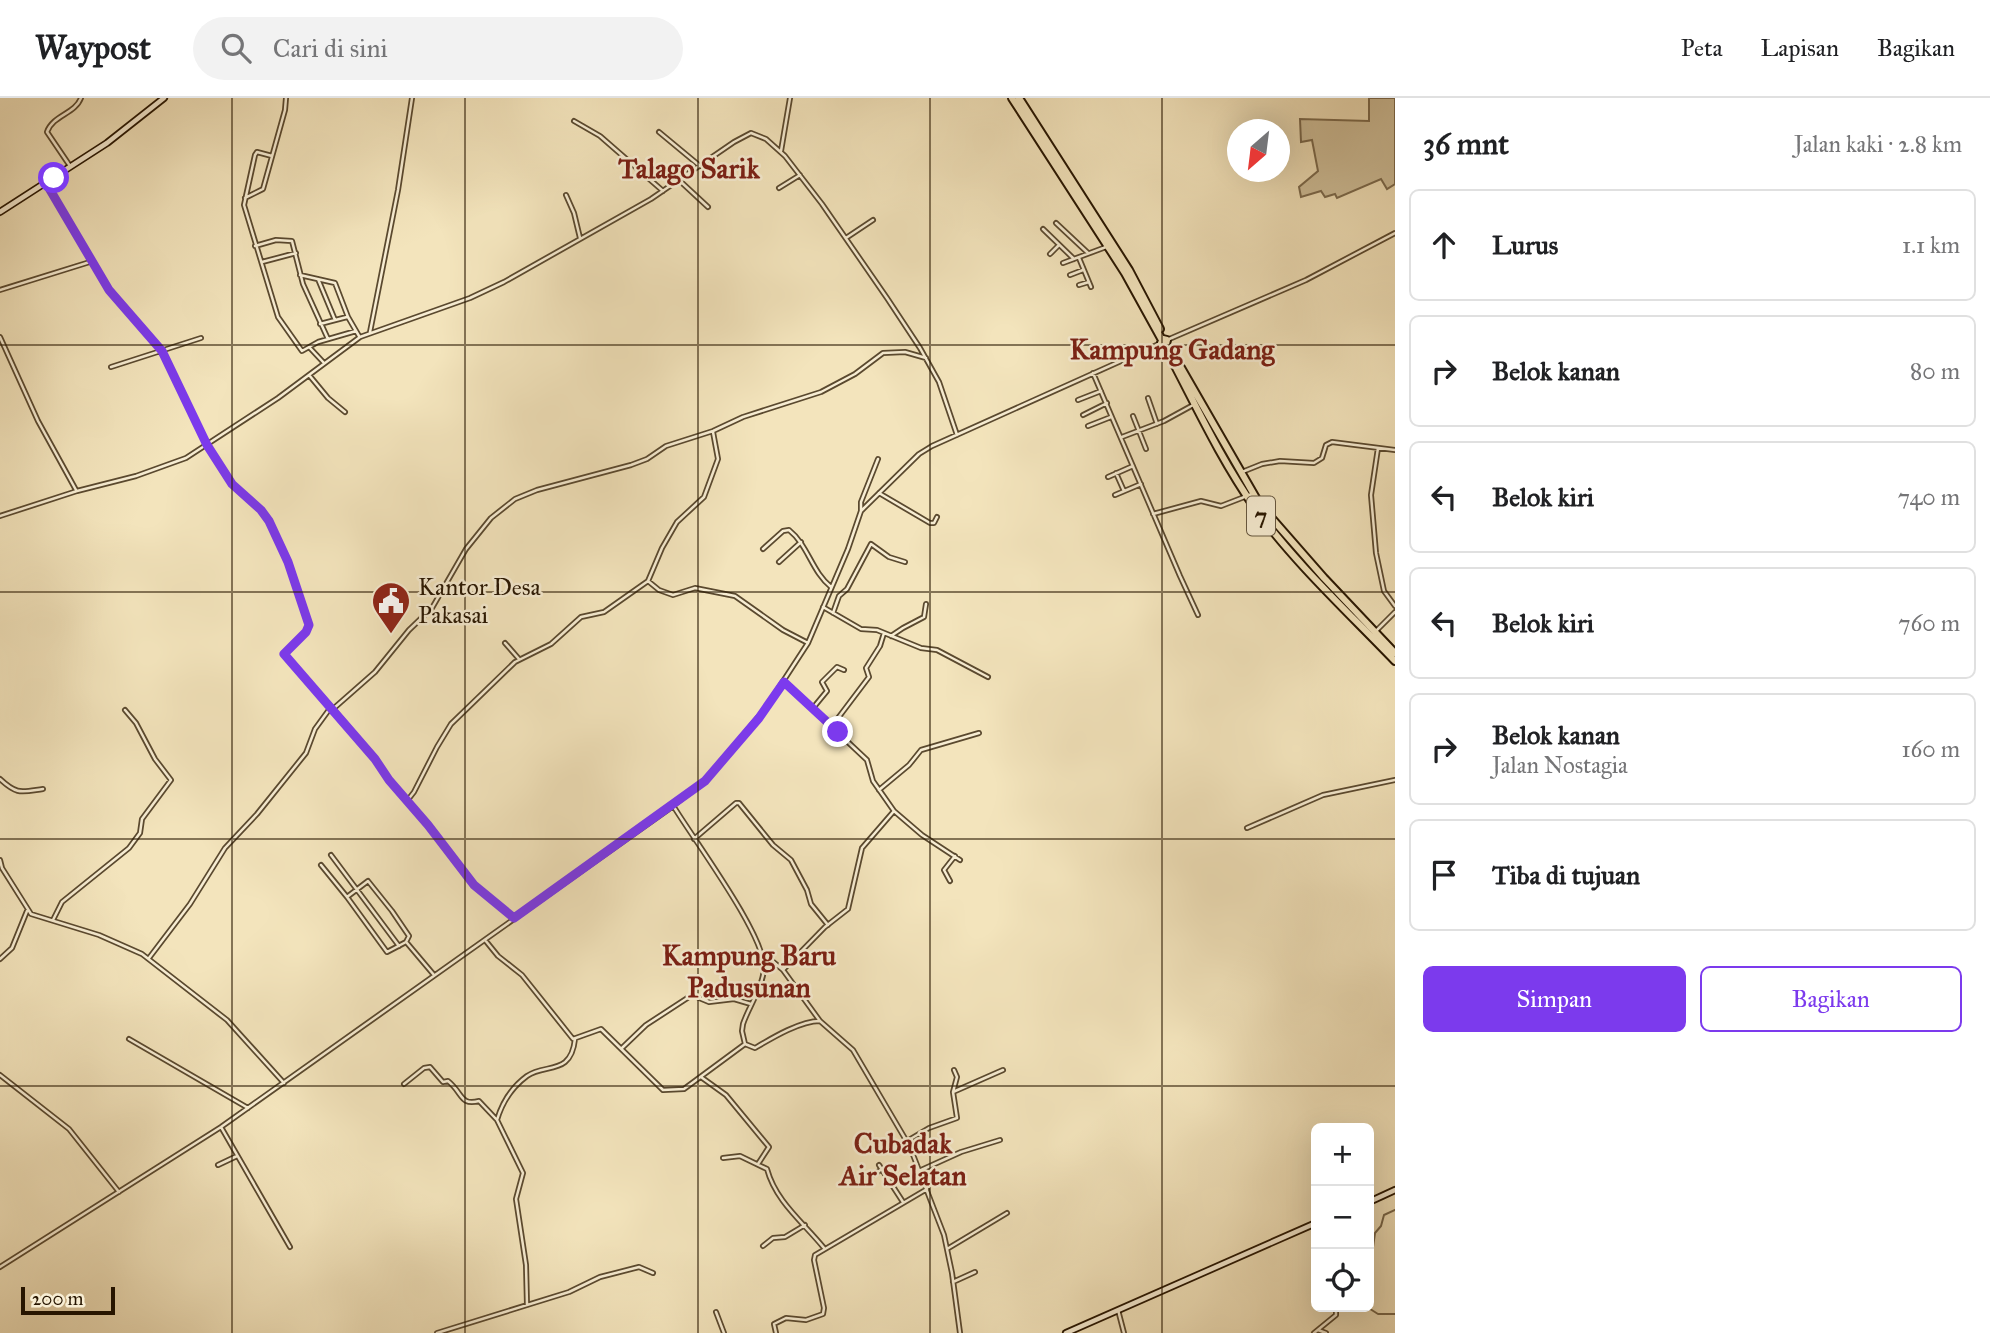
<!DOCTYPE html>
<html lang="id">
<meta charset="utf-8">
<style>
body{margin:0;font-family:"IM FELL Great Primer",serif;background:#f2f2f2;color:#202124}
.controls{position:absolute;right:21px;bottom:21px;display:grid;overflow:hidden;border-radius:10px;box-shadow:0 7px 28px #0002}
.controls button{width:63px;height:63px;display:grid;place-items:center;padding:0;border:0;border-bottom:2px solid #e0e0e0;background:#fff;color:#202124;font:35px sans-serif}
.compass{position:absolute;left:1227px;top:21px;width:63px;height:63px;border-radius:50%;background:#fff;box-shadow:0 7px 28px #0002;rotate:208deg}
.scale{position:absolute;left:21px;bottom:18px;width:94px;box-sizing:border-box;padding-left:7px;border:4px solid #271500;border-top:0;font-size:19px;line-height:24px;white-space:nowrap;color:#271500;-webkit-text-stroke:5px #f7edd3;paint-order:stroke}
.stop{position:absolute;width:21px;height:21px;margin:-16px;border:5px solid #7c3aed;border-radius:50%;background:#fff}
.stop.end{background:#7c3aed;border-color:#fff;box-shadow:0 2px 7px #0008}
.list{margin:0;padding:0;list-style:none}
h2{display:flex;justify-content:space-between;align-items:center;height:91px;margin:0;padding:0 28px;font-size:30px}
h2 small{font-size:23px;font-weight:400;color:#757577}
.list li{display:grid;grid-template-columns:46px 1fr auto;gap:21px;align-items:center;box-sizing:border-box;height:112px;margin:0 14px 14px;padding:0 14px;border:2px solid #e0e0e0;border-radius:10px}
.list b{display:block;font-size:26px;white-space:nowrap}
.list p{margin:0;font-size:23px;white-space:nowrap;color:#757577}
.list em{font-size:23px;font-style:normal;color:#757577}
.actions{display:flex;gap:14px;padding:21px 28px}
.actions a{flex:1;padding:16px 0;border:2px solid #7c3aed;border-radius:10px;text-align:center;font-size:24px;color:#7c3aed}
.actions .main{background:#7c3aed;color:#fff}
.icon{flex:none;width:38px;height:38px;fill:none;stroke:currentColor;stroke-width:2;stroke-linecap:round;stroke-linejoin:round}
.map{position:relative;flex:none;width:1395px;height:1235px;overflow:hidden}
header{display:flex;align-items:center;gap:42px;box-sizing:border-box;height:98px;padding:0 35px;background:#fff;border-bottom:2px solid #e0e0e0}
header strong{font-size:33px}
nav{display:flex;gap:38px;margin-inline-start:auto;font-size:24px}
.search{width:490px;height:63px;background:#f2f2f2;display:flex;align-items:center;gap:18px;box-sizing:border-box;padding:0 24px;border-radius:38px;color:#757577;font-size:26px}
main{display:flex}
aside{flex:1;background:#fff}
.map>svg:first-child{display:block}
.green{fill:#d0c19c;stroke:#7c6b4e;stroke-width:2}
.lines{fill:none;stroke-linecap:round;stroke-linejoin:round}
.stream{stroke:#78674a;stroke-width:2}
.street-casing{stroke:#5a492f;stroke-width:6}
.secondary-casing{stroke:#271500;stroke-width:8}
.highway-casing{stroke:#271500;stroke-width:10}
.street{stroke:#f7edd3;stroke-width:2.5}
.secondary{stroke:#f7edd3;stroke-width:4.5}
.highway{stroke:#f3e4bc;stroke-width:6}
.route{stroke:#7c3aed;stroke-width:9}
.grid{fill:none;stroke:#271500;stroke-width:2;stroke-opacity:0.55}
.labels{text-anchor:middle;dominant-baseline:central;stroke-width:5;stroke-linejoin:round;paint-order:stroke}
.shield{fill:#f7edd3;stroke:#65563f;stroke-width:2}
.shield-label{font-size:23px;font-weight:bold;fill:#271500}
.poi-label{font-size:24px;fill:#271500;stroke:#f7edd3;text-anchor:start}
.quarter-label{font-size:28px;font-weight:bold;fill:#7a1f14;stroke:#f7edd3}
</style>
<header>
<strong>Waypost</strong>
<div class="search"><svg class="icon" aria-label="search" viewBox="0 0 24 24"><circle cx="10" cy="10" r="6"/><path d="M15 15l6 6"/></svg>Cari di sini</div>
<nav><a>Peta</a><a>Lapisan</a><a>Bagikan</a></nav>
</header>
<main>
<div class="map">
<svg width="1395" height="1235" viewBox="0 0 1395 1235">
<rect width="100%" height="100%" fill="#f3e4bc"/>
<filter id="stains"><feTurbulence type="fractalNoise" baseFrequency=".00286" numOctaves="4"/><feColorMatrix values="0 0 0 0 .2 0 0 0 0 .09 0 0 0 0 .02 0 0 0 .5 -.17"/></filter>
<radialGradient id="worn" r=".72"><stop offset=".6" stop-color="#630" stop-opacity="0"/><stop offset="1" stop-color="#630" stop-opacity=".3"/></radialGradient>
<!-- green -->
<path class="green" d="M1369 0H1395V86L1387 91 1381 81 1337 100 1335 96 1325 99 1321 93 1301 99 1299 89 1318 73 1312 42 1301 44 1300 21 1369 23Z"/>
<g class="lines">
<!-- stream -->
<path class="stream" d="M1369 1158 1372 1156 1375 1135 1381 1128 1384 1117 1395 1112
M1369 1185V1187
M1367 1209 1378 1216H1395"/>
<defs>
<path id="street" d="M574 23 600 38 663 93
M659 34 700 68
M781 53 790 0
M272 58 257 54 255 57 244 107 278 219 302 253 318 244 356 233
M70 68 47 34C53 17 75 16 81 0
M680 83 708 109
M46 85 109 192 162 253 207 347 232 386 261 412 269 423 288 464 309 527 306 534 284 556 333 611
M779 90 800 77
M566 97 574 115 580 140
M245 100 263 91 285 12 286 0
M1056 125 1088 155
M1043 131 1074 161
M846 140 873 122
M255 148 276 142 292 143 303 186 328 241
M1050 156 1059 147
M1079 160 1091 189
M262 164 296 155
M1063 165 1106 149
M300 177 335 185 348 219 359 238
M1070 177 1083 172
M318 181 335 222
M1079 187 1089 184
M0 192 93 163
M320 226 347 219
M370 234 398 92 412 0
M0 239 38 323 76 392
M1167 242 1306 182 1395 135
M310 250 324 265
M111 269 201 240
M1093 275 1180 478 1198 517
M309 277 328 300 345 314
M1148 300 1157 326
M1078 302 1101 293
M1083 317 1107 305
M1133 318 1146 351
M1088 328 1111 319
M1122 339 1164 323 1195 306
M1378 350 1371 397 1376 455 1384 493 1395 508
M1242 374 1262 366 1280 363 1314 365 1322 360 1326 347 1332 344 1395 352
M1116 375 1124 393
M1108 379 1133 368
M879 395 930 425H934L937 419
M1115 397 1141 386
M861 413V404L878 361
M1153 416 1201 403 1221 408 1252 396
M0 418 77 393 136 378 186 360 278 300 360 239 470 200 504 184 651 101 734 44 751 35 766 41 785 58 822 106 887 200 920 250 939 284 957 337
M763 451 783 433 789 432C808 447 812 474 831 489
M779 464 801 444
M648 483 659 492 673 497 695 490 735 498 783 532 808 545
M823 509 861 531 877 532 921 550 937 552 988 579
M833 515 839 498 847 491 871 446 889 459 905 464
M1375 534 1395 514
M891 538 903 530 924 519 926 506
M505 545 519 561
M813 610 827 593 822 584 837 569 844 572
M832 628 869 579 866 570 880 548 884 535
M0 681C17 697 21 694 43 691
M879 692 909 667 921 652 979 635
M407 703 414 694 437 649 451 626 515 564 551 546 581 519 604 514 648 483 662 450 677 424 704 399 718 361 713 334
M674 709C694 742 765 837 764 870 763 889 749 908 743 926L742 933 745 946 755 950C772 940 800 923 820 923L853 952 910 1049 944 1137 952 1175 960 1235
M894 713 922 737 960 762
M1247 730 1323 697 1395 682
M694 741 736 705H739L773 747 791 762 807 792 811 806 828 827
M331 757 399 848
M0 762 2 770 31 816 99 837 142 856 227 922 284 985
M321 767 347 799
M368 783 392 813 409 838 406 844 387 854 347 799Z
M950 783 944 772 955 758
M514 820 474 787 439 741 389 682 377 663 333 611 375 574 409 532 432 510 466 451 491 420 515 401 537 392 631 367 647 361 666 348 713 333 743 319 821 294 855 276 883 255 905 254 926 260
M53 822 62 804 129 750 140 735 142 721 171 682 155 661 136 625 125 612
M485 842 498 858 522 877 573 941 601 931 663 992 684 991 745 946
M407 845 434 877
M765 857 783 872 825 829 848 811 862 750 894 713 873 683 867 662 784 584
M149 860 190 806 225 750 257 716 306 655 315 631 331 609
M0 861 12 850 27 813
M783 872 820 923
M129 941 248 1010
M622 950 646 927 692 897 709 904 734 901 751 906
M0 977 69 1031 119 1094
M701 979 726 997 769 1049 758 1066
M404 986 424 970 430 969 443 984 448 983C463 995 460 1008 479 1003L497 1022
M953 994 957 979 954 972
M221 1029 290 1149
M907 1043 929 1030 957 1020 953 994 1003 972
M723 1060 740 1058 767 1071C776 1104 803 1124 824 1150
M218 1067 237 1058
M879 1067 903 1104
M919 1073 961 1054 1000 1042
M867 1081 882 1071
M763 1148 773 1140 785 1139 805 1127
M947 1151 1007 1115
M0 1169 221 1029 669 711 705 683 765 611 808 545 848 451 861 413 919 356 932 348 1161 245
M953 1184 975 1174
M527 1207 526 1167 516 1101 523 1075 497 1022C502 1005 512 989 527 978 546 965 571 978 575 941
M1118 1212 1124 1235
M716 1214 724 1235
M1318 1232 1326 1235
M437 1235 569 1194 600 1179 639 1169 653 1175
M776 1235 774 1226 786 1220 806 1222 823 1216 824 1210 814 1162 815 1157 927 1091
M1314 1235 1336 1217V1209"/>
<path id="secondary" d="M0 114 107 45 164 0
M1369 1104 1395 1092
M1066 1235 1316 1125"/>
<path id="highway" d="M1012 0 1125 175 1162 242
M1019 0 1129 172 1160 231
M1163 241 1167 242 1166 246 1161 245Z
M1164 247C1193 301 1219 359 1255 410 1295 465 1347 513 1395 563
M1180 268 1260 407 1324 480 1395 555"/>
</defs>
<!-- street casing -->
<use href="#street" class="street-casing"/>
<!-- secondary casing -->
<use href="#secondary" class="secondary-casing"/>
<!-- highway casing -->
<use href="#highway" class="highway-casing"/>
<!-- street -->
<use href="#street" class="street"/>
<!-- secondary -->
<use href="#secondary" class="secondary"/>
<!-- highway -->
<use href="#highway" class="highway"/>
</g>
<g class="lines">
<!-- route -->
<path class="route" d="M54 80 46 85 109 192 162 253 207 347 232 386 261 412 269 423 288 464 309 527 306 534 284 556 375 661 389 682 428 727 474 787 514 820 705 683 759 620 784 584 838 634"/>
</g>
<!-- grid -->
<path class="grid" d="M232 0V1235M465 0V1235M698 0V1235M930 0V1235M1162 0V1235M0 247H1395M0 494H1395M0 741H1395M0 988H1395"/>
<!-- icons -->
<defs>
<symbol id="civic-pin" viewBox="-11 -11 22 30"><path d="M0 17L-7.5 6A9.5 9.5 0 1 1 7.5 6Z" fill="#8f2418" stroke="#f7edd3"/><path d="M-.6-6.5H3V-4.5H.6V-3L4-1V1h2V6H-6V1h2V-1L-.6-3ZM-1.2 2.5V6h2.4V2.5Z" fill="#fff"/></symbol>
</defs>
<g fill-rule="evenodd">
<use href="#civic-pin" x="369" y="481" width="44" height="60"/>
</g>
<g class="labels">
<!-- shield labels -->
<rect class="shield" x="1247" y="398.5" width="28" height="39" rx="5"/>
<g class="shield-label">
<text x="1261" y="418">7</text>
</g>
<!-- poi labels -->
<g class="poi-label">
<text x="418" y="489">Kantor Desa<tspan x="418" dy="28">Pakasai</tspan></text>
</g>
<!-- quarter labels -->
<g class="quarter-label">
<text x="689" y="70">Talago Sarik</text>
<text x="1172" y="251">Kampung Gadang</text>
<text x="749" y="857">Kampung Baru<tspan x="749" dy="32">Padusunan</tspan></text>
<text x="903" y="1045">Cubadak<tspan x="903" dy="32">Air Selatan</tspan></text>
</g>
</g>
<rect width="100%" height="100%" filter="url(#stains)"/>
<rect width="100%" height="100%" fill="url(#worn)"/>
</svg>
<div class="controls">
<button>+</button>
<button>−</button>
<button><svg class="icon" aria-label="locate" viewBox="0 0 24 24"><circle cx="12" cy="12" r="6"/><path d="M12 2v4M12 18v4M2 12h4M18 12h4"/></svg></button>
</div>
<svg class="compass" viewBox="-18 -18 36 36"><path d="M0-13l5 13h-10z" fill="#e53935"/><path d="M0 13l5-13h-10z" fill="#757577"/></svg>
<div class="scale">200 m</div>
<div class="stop" style="left:54px;top:80px"></div>
<div class="stop end" style="left:838px;top:634px"></div>
</div>
<aside>
<h2>36 mnt<small>Jalan kaki · 2.8 km</small></h2>
<ul class="list">
<li><svg class="icon" aria-label="ahead" viewBox="0 0 24 24"><path d="M12 20V5M6 11l6-6 6 6"/></svg><div><b>Lurus</b></div><em>1.1 km</em></li>
<li><svg class="icon" aria-label="right" viewBox="0 0 24 24"><path d="M7 20v-9h11M14 6l5 5-5 5"/></svg><div><b>Belok kanan</b></div><em>80 m</em></li>
<li><svg class="icon" aria-label="left" viewBox="0 0 24 24"><path d="M17 20v-9H6M10 6l-5 5 5 5"/></svg><div><b>Belok kiri</b></div><em>740 m</em></li>
<li><svg class="icon" aria-label="left" viewBox="0 0 24 24"><path d="M17 20v-9H6M10 6l-5 5 5 5"/></svg><div><b>Belok kiri</b></div><em>760 m</em></li>
<li><svg class="icon" aria-label="right" viewBox="0 0 24 24"><path d="M7 20v-9h11M14 6l5 5-5 5"/></svg><div><b>Belok kanan</b><p>Jalan Nostagia</p></div><em>160 m</em></li>
<li><svg class="icon" aria-label="arrive" viewBox="0 0 24 24"><path d="M6 21V4h12l-3 4 3 4H6"/></svg><div><b>Tiba di tujuan</b></div></li>
</ul>
<div class="actions"><a class="main">Simpan</a><a>Bagikan</a></div>
</aside>
</main>
